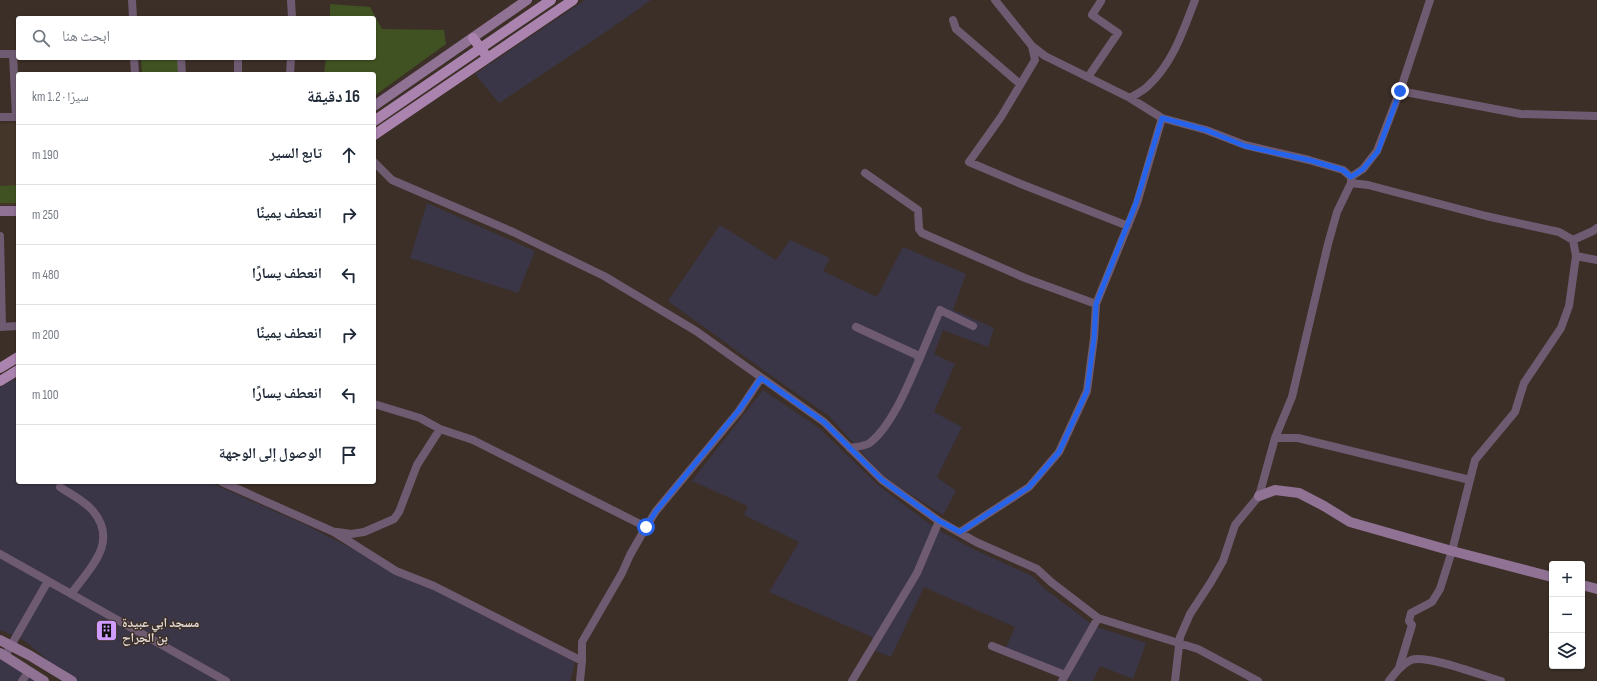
<!DOCTYPE html>
<html lang="ar">
<meta charset="utf-8">
<style>
body{margin:0;font-family:"Sofia Sans Condensed","Noto Naskh Arabic",sans-serif;background:#f6f6f7;color:#1f2937;direction:rtl}
.controls{position:absolute;right:12px;bottom:12px;display:grid;overflow:hidden;border-radius:4px;box-shadow:0 1px 3px #0004}
.controls button{width:36px;height:36px;display:grid;place-items:center;padding:0;border:0;border-bottom:1px solid #e0e1e3;background:#fff;color:#1f2937;font:20px sans-serif}
.stop{position:absolute;width:12px;height:12px;margin:-9px;border:3px solid #2563eb;border-radius:50%;background:#fff}
.stop.end{background:#2563eb;border-color:#fff;box-shadow:0 1px 4px #0008}
.list{margin:0;padding:0;list-style:none}
h2{display:flex;justify-content:space-between;align-items:center;height:52px;margin:0;padding:0 16px;font-size:17px}
h2 small{font-size:13px;font-weight:400;color:#747a83}
.list li{display:grid;grid-template-columns:26px 1fr auto;gap:12px;align-items:center;box-sizing:border-box;height:60px;padding:0 16px;border-top:1px solid #e0e1e3}
.list b{display:block;font-size:15px;white-space:nowrap}
.list em{font-size:13px;font-style:normal;color:#747a83}
.icon{flex:none;width:22px;height:22px;fill:none;stroke:currentColor;stroke-width:2;stroke-linecap:round;stroke-linejoin:round}
.map{position:relative;flex:none;width:1597px;height:681px;overflow:hidden;direction:ltr}
.search{position:absolute;background:#fff;box-shadow:0 1px 3px #0004;left:16px;top:16px;width:360px;height:44px;display:flex;align-items:center;gap:10px;box-sizing:border-box;padding:0 14px;border-radius:4px;color:#747a83;font-size:15px}
.panel{position:absolute;background:#fff;box-shadow:0 1px 3px #0004;left:16px;top:72px;width:360px;height:412px;border-radius:4px;direction:rtl}
.map>svg:first-child{display:block}
.industrial{fill:#3b3647}
.education{fill:#443628}
.green{fill:#415222}
.lines{fill:none;stroke-linecap:round;stroke-linejoin:round}
.street{stroke:#6f5b71;stroke-width:8}
.secondary{stroke:#907294;stroke-width:10}
.primary{stroke:#aa83af;stroke-width:10}
.route{stroke:#2563eb;stroke-width:5}
.labels{text-anchor:middle;dominant-baseline:central;stroke-width:3;stroke-linejoin:round;paint-order:stroke}
.poi-label{font-size:13px;font-weight:bold;fill:#e0d7d3;stroke:#3b2f27;text-anchor:start}
</style>
<div class="map">
<svg width="1597" height="681" viewBox="0 0 1597 681">
<rect width="100%" height="100%" fill="#3b2f27"/>
<!-- industrial -->
<path class="industrial" d="M585 0H651L610 29 499 103 475 74Z
M427 203 535 251 518 293 410 258Z
M720 225 776 260 790 240 830 258 823 271 877 297 903 247 966 274 953 310 994 328 988 347 943 330 934 354 955 364 934 412 962 427 937 477 956 491 943 515 885 478 829 416 766 372 668 301Z
M13 379 18 382V482H209L308 526 575 662 570 681H72L25 641 0 630V387Z
M763 390 819 428 879 486 935 528 973 549 1032 576 1045 589 1094 626 1146 643 1133 679 1100 666 1093 681H1073L1003 655 1015 627 924 587 891 657 876 651 872 637 769 592 799 542 744 515 748 506 692 481Z
M0 658 38 681H0Z"/>
<!-- education -->
<path class="education" d="M18 123V205H0V124Z"/>
<!-- green -->
<path class="green" d="M330 4 370 7 382 29 444 30 446 44 374 96V74H324L326 58H374V18H330Z
M141 58H179L180 74H142Z
M18 185V203H0V186Z"/>
<g class="lines">
<!-- street -->
<path class="street" d="M132 0 133 18
M291 0 292 18
M995 0 1032 46 1045 56 1130 98 1162 118 1206 130 1245 145 1309 160 1343 170 1351 177V183L1337 212 1328 244 1292 397 1275 438 1259 496 1235 525 1223 561 1211 582 1190 614 1180 637 1175 681
M953 20 956 29 1020 84
M1032 46 1035 60 1001 117 969 162 1021 184 1128 226
M0 54H17
M13 54 16 117
M134 58 135 74
M181 58 182 74
M238 58V74
M290 74 291 58
M1088 77 1118 33 1092 15 1101 1
M1400 91 1521 114 1597 116
M1130 98C1136 94 1143 91 1148 86 1173 63 1183 31 1195 0
M0 117H18
M374 162 392 180 513 232 604 276 696 331 824 422 882 480 939 521 976 542 1037 569 1051 582 1098 618 1198 649 1258 681
M865 173 918 210 919 229 922 233 1025 278 1096 304
M1351 177 1363 169 1377 151 1400 91 1430 0
M1351 183 1368 185 1486 216 1559 232 1573 240 1576 256 1569 306 1561 328 1524 383 1515 412 1475 460 1452 551 1440 589 1432 602 1411 613 1409 621 1412 625 1399 668
M0 236 2 327
M1573 240 1593 231 1597 228
M1576 256 1597 260
M0 327 18 326
M919 360 940 310 973 326
M374 404 420 418 440 429 473 440 646 527
M1275 438H1298L1470 480
M850 448C856 447 867 446 871 442 892 425 908 385 919 360L917 355 856 327
M222 482 334 532 396 571 434 586 582 661
M60 487C70 494 85 501 93 511 119 542 90 568 71 594
M337 532 351 534 364 532 394 519 399 512 417 465 440 429
M960 532 1029 487 1059 452 1087 391 1094 338 1096 304 1137 203 1162 118
M0 554 226 681
M992 646 1065 675
M5 656 48 581
M22 681 29 671
M580 681 582 661V642L622 573 630 555 646 527 656 511 739 411 761 378
M852 681 917 573 939 521
M1062 681 1098 618
M1389 681C1395 673 1401 665 1411 660 1426 654 1483 676 1501 681"/>
<!-- secondary -->
<path class="secondary" d="M374 106 527 0
M0 211H18
M1259 496 1275 490 1299 493 1324 506 1350 522 1452 551 1552 577
M1582 585 1597 589
M0 640 29 655 72 681
M0 653 44 681"/>
<!-- primary -->
<path class="primary" d="M473 38 485 54
M374 121 551 0
M374 135 573 0
M0 368 18 357
M0 381 18 370"/>
</g>
<g class="lines">
<!-- route -->
<path class="route" d="M646 527 656 511 739 410 761 378 824 422 882 480 939 521 960 532 1029 487 1059 452 1087 391 1094 338 1096 304 1136 203 1162 118 1206 130 1245 146 1309 160 1343 170 1351 177 1363 169 1378 151 1400 91"/>
</g>
<!-- icons -->
<defs>
<symbol id="building-square" viewBox="-11 -11 22 22"><rect x="-9" y="-9" width="18" height="18" rx="4" fill="#d09dfe" stroke="#3b2f27"/><path d="M-4-6H4V6H1V3H-1V6H-4ZM-2.5-4.3h1.7v1.8h-1.7ZM.8-4.3h1.7v1.8H.8ZM-2.5-1h1.7V.8h-1.7ZM.8-1h1.7V.8H.8Z" fill="#111"/></symbol>
</defs>
<g fill-rule="evenodd">
<use href="#building-square" x="94" y="618" width="25" height="25"/>
</g>
<g class="labels">
<!-- poi labels -->
<g class="poi-label">
<text x="122" y="623">مسجد ابي عبيدة<tspan x="122" dy="15">بن الجراح</tspan></text>
</g>
</g>
</svg>
<div class="controls">
<button>+</button>
<button>−</button>
<button><svg class="icon" aria-label="layers" viewBox="0 0 24 24"><path d="M12 4l9 5-9 5-9-5zM3 14l9 5 9-5"/></svg></button>
</div>
<div class="stop" style="left:646px;top:527px"></div>
<div class="stop end" style="left:1400px;top:91px"></div>
<div class="search"><svg class="icon" aria-label="search" viewBox="0 0 24 24"><circle cx="10" cy="10" r="6"/><path d="M15 15l6 6"/></svg>ابحث هنا</div>
<section class="panel">
<h2>16 دقيقة<small>سيرًا · 1.2 km</small></h2>
<ul class="list">
<li><svg class="icon" aria-label="ahead" viewBox="0 0 24 24"><path d="M12 20V5M6 11l6-6 6 6"/></svg><div><b>تابع السير</b></div><em>190 m</em></li>
<li><svg class="icon" aria-label="right" viewBox="0 0 24 24"><path d="M7 20v-9h11M14 6l5 5-5 5"/></svg><div><b>انعطف يمينًا</b></div><em>250 m</em></li>
<li><svg class="icon" aria-label="left" viewBox="0 0 24 24"><path d="M17 20v-9H6M10 6l-5 5 5 5"/></svg><div><b>انعطف يسارًا</b></div><em>480 m</em></li>
<li><svg class="icon" aria-label="right" viewBox="0 0 24 24"><path d="M7 20v-9h11M14 6l5 5-5 5"/></svg><div><b>انعطف يمينًا</b></div><em>200 m</em></li>
<li><svg class="icon" aria-label="left" viewBox="0 0 24 24"><path d="M17 20v-9H6M10 6l-5 5 5 5"/></svg><div><b>انعطف يسارًا</b></div><em>100 m</em></li>
<li><svg class="icon" aria-label="arrive" viewBox="0 0 24 24"><path d="M6 21V4h12l-3 4 3 4H6"/></svg><div><b>الوصول إلى الوجهة</b></div></li>
</ul>
</section>
</div>
